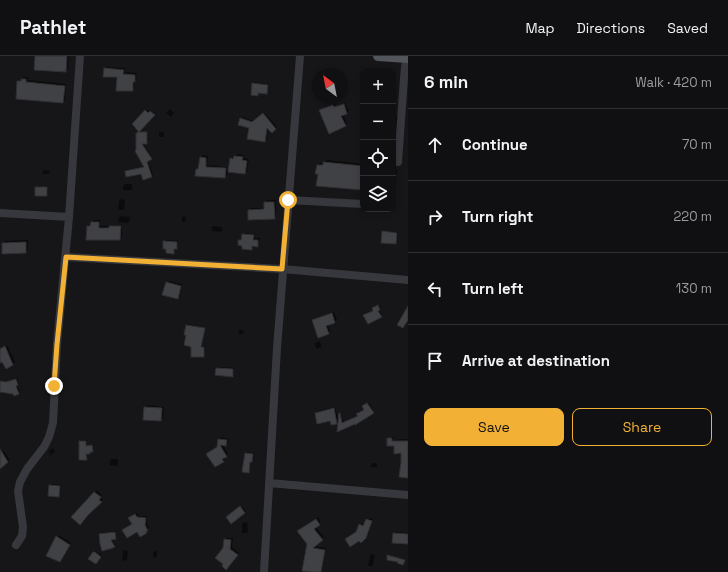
<!DOCTYPE html>
<meta charset="utf-8">
<style>
body{margin:0;font-family:"Space Grotesk",sans-serif;background:#1e1e20;color:#f1f3f6}
.controls{position:absolute;right:12px;top:12px;display:grid;overflow:hidden;border-radius:8px;box-shadow:0 2px 6px #0003}
.controls button{width:36px;height:36px;display:grid;place-items:center;padding:0;border:0;border-bottom:1px solid #303032;background:#101012;color:#f1f3f6;font:20px sans-serif}
.compass{position:absolute;left:312px;top:12px;width:36px;height:36px;border-radius:50%;background:#101012;box-shadow:0 2px 6px #0003;rotate:328deg}
.stop{position:absolute;width:12px;height:12px;margin:-9px;border:3px solid #f2b134;border-radius:50%;background:#fff}
.stop.end{background:#f2b134;border-color:#fff;box-shadow:0 1px 4px #0008}
.list{margin:0;padding:0;list-style:none}
h2{display:flex;justify-content:space-between;align-items:center;height:52px;margin:0;padding:0 16px;font-size:17px}
h2 small{font-size:13px;font-weight:400;color:#9c9d9f}
.list li{display:grid;grid-template-columns:26px 1fr auto;gap:12px;align-items:center;box-sizing:border-box;height:72px;padding:0 16px;border-top:1px solid #303032}
.list b{display:block;font-size:15px;white-space:nowrap}
.list em{font-size:13px;font-style:normal;color:#9c9d9f}
.actions{display:flex;gap:8px;padding:12px 16px}
.actions a{flex:1;padding:9px 0;border:1px solid #f2b134;border-radius:8px;text-align:center;font-size:14px;color:#f2b134}
.actions .main{background:#f2b134;color:#111}
.icon{flex:none;width:22px;height:22px;fill:none;stroke:currentColor;stroke-width:2;stroke-linecap:round;stroke-linejoin:round}
.map{position:relative;flex:none;width:408px;height:516px;overflow:hidden}
header{display:flex;align-items:center;gap:24px;box-sizing:border-box;height:56px;padding:0 20px;background:#101012;border-bottom:1px solid #303032}
header strong{font-size:19px}
nav{display:flex;gap:22px;margin-inline-start:auto;font-size:14px}
main{display:flex}
aside{flex:1;background:#101012}
.map>svg:first-child{display:block}
.shadow{fill:#0007}
.building{fill:#404145;stroke:#303034}
.lines{fill:none;stroke-linecap:round;stroke-linejoin:round}
.minor{stroke:#37383d;stroke-width:8}
.major{stroke:#53555c;stroke-width:10}
.route{stroke:#f2b134;stroke-width:5}
</style>
<header>
<strong>Pathlet</strong>
<nav><a>Map</a><a>Directions</a><a>Saved</a></nav>
</header>
<main>
<div class="map">
<svg width="408" height="516" viewBox="0 0 408 516">
<rect width="100%" height="100%" fill="#161618"/>
<!-- shadow -->
<path class="shadow" d="M36 0H69L68 13 66 15Z
M107 11 125 12V16L137 17 136 23 135 25 134 33 132 34 118 21 105 13Z
M24 21H28V24L66 28 65 44 63 46 18 26Z
M254 26 269 28 268 36 267 37 259 36 257 38 253 27Z
M345 47 349 55 343 59 347 67 345 69 321 54 322 53 335 48 336 50Z
M170 53 174 57 171 61 166 57Z
M147 54 150 56 151 55 155 58 139 74 133 68Z
M265 57 277 71 272 76 268 72 267 83 265 85 241 63 242 61 254 65Z
M393 59 398 60 395 96 393 98Z
M159 76H164V81H159Z
M137 77H148V85L146 87H143L152 102 148 104 153 119 151 120 142 116 126 115 127 114 145 110 137 94Z
M237 98 244 99V102L249 103 247 115 245 117 231 103 233 101H235Z
M203 99 208 100 207 109 227 111V119L225 121 196 113 198 111 201 101Z
M326 104 363 108V133L319 118 317 109 320 107H324Z
M393 109 395 110V114H397L396 123 394 125 393 129Z
M43 114 50 115 49 118H43Z
M125 128H132V133L131 134H123V130Z
M37 130 47 131 48 138 47 139H36V132Z
M121 143 125 144 124 153 123 154H118L119 145Z
M267 144H276V160L274 162 249 154 251 152H265V146Z
M120 160 130 161 129 166 128 167 118 166 119 161Z
M182 161H186L185 166H182Z
M94 164H100V170L122 169V181L120 183 88 170 90 168H91L92 167Z
M213 170 222 171V175L221 176 212 175V171Z
M384 175 398 176 397 186 396 187 383 176Z
M245 177 255 178V182H260L259 187 257 190 254 189 252 193 243 189 239 188V184L241 182H243V179Z
M28 184V194L26 196 3 187 5 185Z
M166 184 178 185V191L175 192V195L173 196 167 192 164 186Z
M169 225 182 228 180 240 178 242 166 227Z
M379 249 381 252 379 253 382 259 381 260 366 258 374 254V251Z
M334 256 337 264 335 266 328 268 330 275 328 277 313 264 316 262Z
M189 268 205 272 201 290H205L204 299 203 300 192 290 187 278H186L187 269Z
M238.5 276a2.5 2.5 0 1 1 5 0a2.5 2.5 0 1 1-5 0Z
M319 285 322 290 317 293 314 288Z
M7 289 15 306 7 312 3 304 0 306V293Z
M218 311 234 312V319L232 320 217 312Z
M17 322 19 327 17 329 20 336 19 337 15 339 14 337 0 335V324L8 326Z
M369 347 374 356 373 357 338 374 341 357 343 367 359 360 358 357 365 354 364 350Z
M147 349 164 351 163 362 161 364 145 351Z
M335 351 339 365 337 367 331 368 330 364 316 357 318 355Z
M221 381 229 383 228 387 226 389H223L228 398 224 401 225 403 223 405 210 396 218 391 219 383Z
M389 381H394L393 384 408 383V421L402 406V396L388 382Z
M81 384H87V389H93V393L90 397H87V401L86 403 80 385Z
M53 392 55 396 50 399 49 395Z
M4 395 10 404 0 411V397Z
M247 396 254 397 253 404 251 405 250 414 248 415 246 397Z
M111 403H118V408L117 410 110 409V404Z
M372 407H377V411H371Z
M52 428 61 429 60 438 59 439 50 429Z
M97 434 102 439 100 442 103 444 90 456 80 468 73 461Z
M241 450 246 455 231 467 227 461Z
M137 457 139 460H147V467L149 472 148 473V474L146 476 137 474H123L133 467 132 460Z
M318 461 321 466 315 470 324 481 314 490 326 492 322 514 321 516H318L308 488 300 474Z
M369 462 373 463 368 479 361 485 357 475 361 467 365 468 367 464Z
M247 466 248 475 247 477H242V468L243 467Z
M116 475V481L112 483 115 489 114 490 100 478 101 477Z
M395 476 408 477V487L394 477Z
M59 479 71 487 60 505 57 481Z
M227 482H233L232 491 239 497 228 511 224 492 225 483Z
M124 494 128 495 127 504 126 505 122 504 123 495Z
M95 495 102 499 97 506 94 496Z
M157 495V501L153 502V496Z
M371 498 375 499 373 509 372 510H368L370 500Z"/>
<!-- building -->
<path class="building" d="M35 0H67L66 16 34 14Z
M104 12 124 14 123 18 135 19V26H133V35H116L117 21H103Z
M21 23H26V26L65 30 63 47 16 43 17 25H21Z
M252 27 268 29 267 38 258 37V40L251 39Z
M344 48 347 58 341 60 346 70 329 78 319 54 333 49 334 51Z
M145 54 148 57 150 55 155 59 139 76 132 68Z
M263 57 276 73 272 77 267 72 265 86 247 83 249 72 238 69 240 62 252 66Z
M137 76H147V88H142L152 103 147 106 152 121 143 124 141 118 126 121 125 115 144 111 135 95 136 94V77L137 78Z
M234 100 243 101 242 104 247 105 245 118 228 116 230 102 233 103Z
M200 101 206 102V111L226 112 225 122 195 120 196 113H198Z
M323 106 363 110V134L316 130 318 118H315L317 109H323Z
M35 131H47V140H35Z
M264 146H274L275 163 248 164V154L264 153Z
M91 166H99V172H109V170H121L120 184H86L87 170H90Z
M382 175 397 177 396 188 381 187Z
M242 178 254 179 253 184H258V191L252 190V194L242 193V190L238 189V184H241Z
M163 185 177 186V193H174V198L166 197V193H163Z
M26 186V197L2 198V187Z
M166 226 181 230 178 243 162 239Z
M378 249 380 254 378 255 382 261 368 268 363 259 373 255 372 252Z
M408 250V264L403 272 397 269Z
M332 257 335 267 326 270 329 278 318 282 312 264Z
M186 269 205 272 201 291H204V301H191V291L184 289 186 279H184Z
M5 290 13 309 6 313 2 306 0 307V293Z
M216 312 233 313V321L215 319Z
M16 323 18 329 16 330 19 338 14 340 13 338 0 336V325L6 326Z
M367 347 374 357 355 369V368L337 376 339 357H340L342 367 358 360 356 358 364 354 362 350Z
M144 351 162 352 161 365 143 364Z
M334 352 337 368 331 369 330 365 317 368 315 357Z
M387 382H392V385H408V422L399 421 401 406V397L394 398V390H387Z
M218 383 227 384 226 390 220 389 227 401 222 403 224 406 215 411 206 398 217 391Z
M79 385H86V390L92 389 93 396H90V398H86L87 404H79Z
M0 393 8 406 0 413Z
M245 397 253 398 252 406H250L249 417 242 416Z
M49 429 60 430 59 441 48 440Z
M94 436 101 441 99 444 102 446 88 459 80 469 71 461Z
M240 450 245 457 231 468 226 461Z
M135 458 137 461 146 462 145 469 148 475H146L147 477 140 481 137 476 127 482 122 474 132 468 128 462Z
M316 463 320 469 314 473 323 484 313 492 325 494 321 516H312L302 515 307 488 297 475Z
M366 463 372 465 366 482 361 487 359 485 350 491 345 483 356 476 359 468 363 470Z
M115 476 116 483 111 484 115 491 110 493H109L102 495 100 488 99 478Z
M393 477 408 478V488L392 487Z
M56 480 70 489 60 506 46 500Z
M224 483 231 484 230 493 238 499 226 514 222 510 223 508 215 502 223 492Z
M93 496H95L101 501 96 508 88 503Z
M387 499 405 504 403 509 397 507 398 506 387 504Z"/>
<g class="lines">
<!-- minor -->
<path class="minor" d="M398 106 404 22 406 2
M288 144 363 148
M0 157 69 161
M66 201 282 213 408 224
M269 427 408 439
M16 489 22 480 23 471 18 435 20 426 27 413 44 391 49 381 53 367 57 288 69 161 80 0
M264 516 277 292 300 0"/>
<!-- major -->
<path class="major" d="M378 0 408 2"/>
</g>
<g class="lines">
<!-- route -->
<path class="route" d="M54 330 57 288 66 201 282 213 288 144"/>
</g>
</svg>
<div class="controls">
<button>+</button>
<button>−</button>
<button><svg class="icon" aria-label="locate" viewBox="0 0 24 24"><circle cx="12" cy="12" r="6"/><path d="M12 2v4M12 18v4M2 12h4M18 12h4"/></svg></button>
<button><svg class="icon" aria-label="layers" viewBox="0 0 24 24"><path d="M12 4l9 5-9 5-9-5zM3 14l9 5 9-5"/></svg></button>
</div>
<svg class="compass" viewBox="-18 -18 36 36"><path d="M0-13l5 13h-10z" fill="#e53935"/><path d="M0 13l5-13h-10z" fill="#9c9d9f"/></svg>
<div class="stop" style="left:288px;top:144px"></div>
<div class="stop end" style="left:54px;top:330px"></div>
</div>
<aside>
<h2>6 min<small>Walk · 420 m</small></h2>
<ul class="list">
<li><svg class="icon" aria-label="ahead" viewBox="0 0 24 24"><path d="M12 20V5M6 11l6-6 6 6"/></svg><div><b>Continue</b></div><em>70 m</em></li>
<li><svg class="icon" aria-label="right" viewBox="0 0 24 24"><path d="M7 20v-9h11M14 6l5 5-5 5"/></svg><div><b>Turn right</b></div><em>220 m</em></li>
<li><svg class="icon" aria-label="left" viewBox="0 0 24 24"><path d="M17 20v-9H6M10 6l-5 5 5 5"/></svg><div><b>Turn left</b></div><em>130 m</em></li>
<li><svg class="icon" aria-label="arrive" viewBox="0 0 24 24"><path d="M6 21V4h12l-3 4 3 4H6"/></svg><div><b>Arrive at destination</b></div></li>
</ul>
<div class="actions"><a class="main">Save</a><a>Share</a></div>
</aside>
</main>
